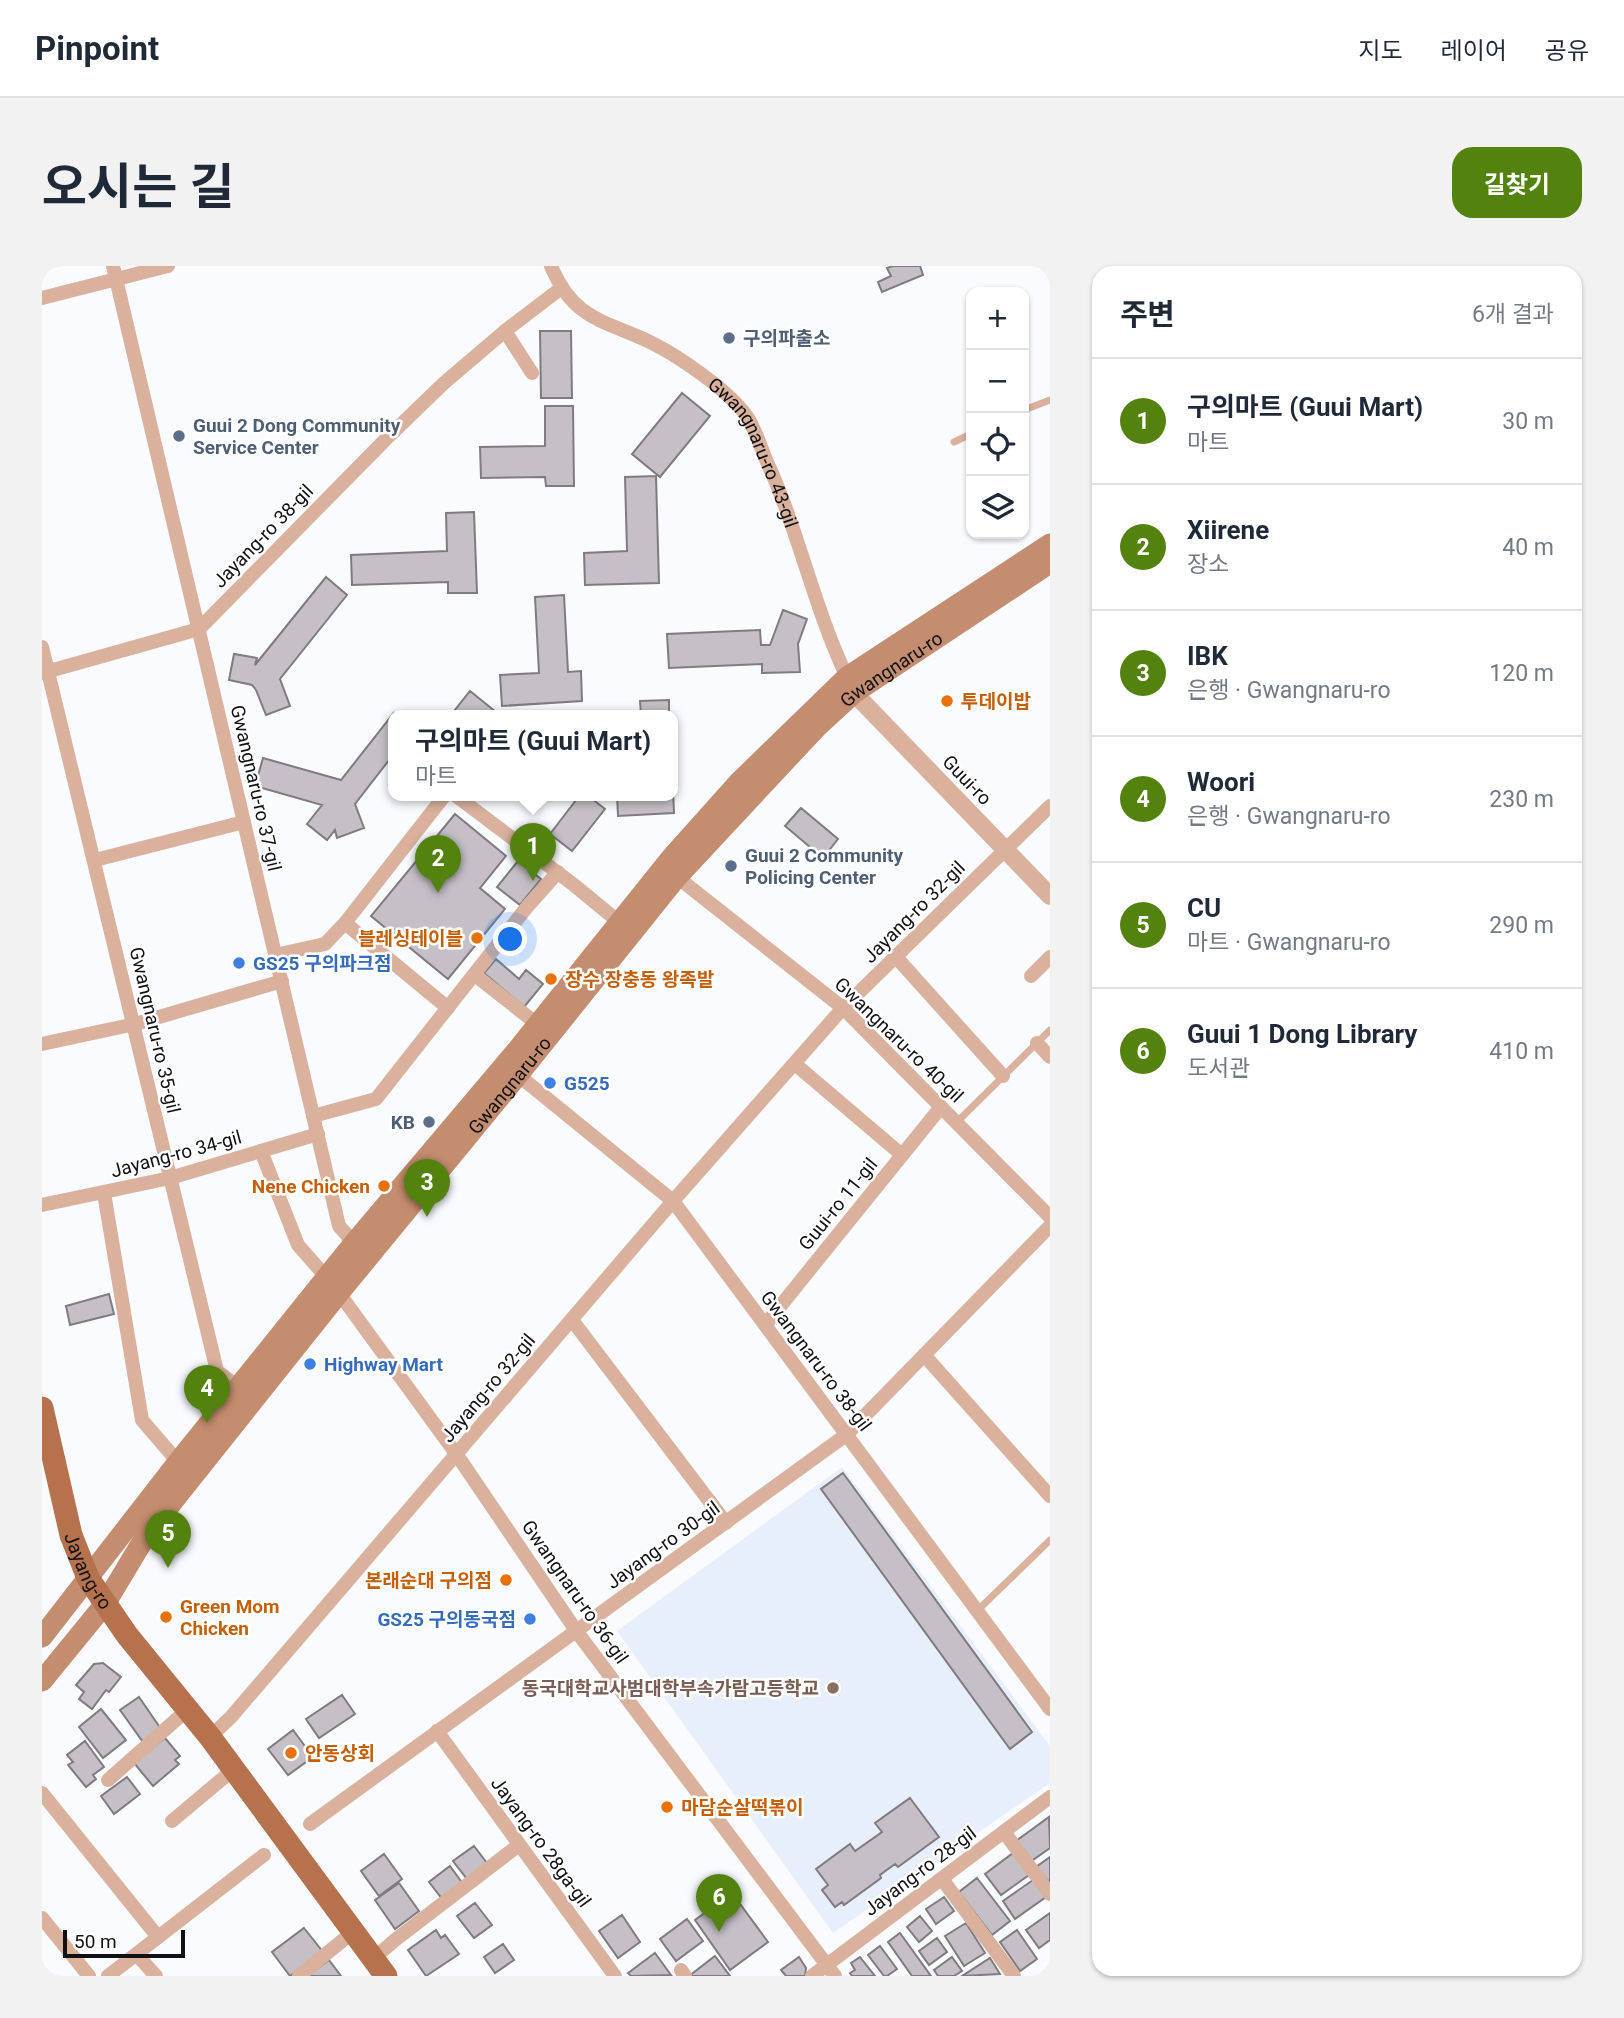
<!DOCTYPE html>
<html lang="ko">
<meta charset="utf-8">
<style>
body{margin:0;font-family:Roboto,"Noto Sans KR",sans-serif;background:#f2f2f3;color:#1f2937}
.controls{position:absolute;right:21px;top:21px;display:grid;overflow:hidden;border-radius:14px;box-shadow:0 2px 5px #0004}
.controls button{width:63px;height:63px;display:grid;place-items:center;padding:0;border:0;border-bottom:2px solid #e0e1e3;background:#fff;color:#1f2937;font:35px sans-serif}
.scale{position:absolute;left:21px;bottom:18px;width:122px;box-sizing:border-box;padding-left:7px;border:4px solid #101113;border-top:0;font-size:19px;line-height:24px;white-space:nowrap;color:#101113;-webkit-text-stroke:5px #fff;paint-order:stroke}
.you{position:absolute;left:469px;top:674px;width:24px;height:24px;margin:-18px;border:5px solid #fff;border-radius:50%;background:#1a73e8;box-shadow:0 0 0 10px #1a73e833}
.badge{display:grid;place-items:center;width:46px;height:46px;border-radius:50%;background:#54820f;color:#fff;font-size:23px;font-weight:700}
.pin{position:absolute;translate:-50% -58px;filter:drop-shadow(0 2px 4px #0008)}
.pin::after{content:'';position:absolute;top:37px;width:24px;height:21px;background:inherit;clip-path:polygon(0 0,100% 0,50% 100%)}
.popup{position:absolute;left:346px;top:444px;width:290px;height:91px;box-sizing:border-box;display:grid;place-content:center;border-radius:14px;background:#fff;filter:drop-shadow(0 2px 5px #0005);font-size:23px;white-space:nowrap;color:#747a83}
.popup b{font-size:26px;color:#1f2937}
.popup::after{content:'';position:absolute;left:50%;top:100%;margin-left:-14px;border:14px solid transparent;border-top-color:#fff}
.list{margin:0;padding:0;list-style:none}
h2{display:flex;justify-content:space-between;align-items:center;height:91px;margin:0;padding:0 28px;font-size:30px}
h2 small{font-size:23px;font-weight:400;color:#747a83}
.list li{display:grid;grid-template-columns:46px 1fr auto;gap:21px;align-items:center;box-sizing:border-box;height:126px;padding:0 28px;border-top:2px solid #e0e1e3}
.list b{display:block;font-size:26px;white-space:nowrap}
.list p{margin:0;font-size:23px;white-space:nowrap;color:#747a83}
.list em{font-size:23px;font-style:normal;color:#747a83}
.icon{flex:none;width:38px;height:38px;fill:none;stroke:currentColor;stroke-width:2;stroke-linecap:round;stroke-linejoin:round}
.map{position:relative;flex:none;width:1008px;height:1710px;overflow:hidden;border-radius:21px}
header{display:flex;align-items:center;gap:42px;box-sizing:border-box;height:98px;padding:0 35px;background:#fff;border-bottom:2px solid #e0e1e3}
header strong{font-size:33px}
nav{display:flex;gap:38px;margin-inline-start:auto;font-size:24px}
.intro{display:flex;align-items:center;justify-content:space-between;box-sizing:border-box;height:168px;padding:0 42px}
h1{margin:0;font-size:49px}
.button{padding:18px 32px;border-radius:21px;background:#54820f;color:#fff;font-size:24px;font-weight:700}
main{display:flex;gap:42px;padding:0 42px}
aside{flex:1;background:#fff;border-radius:21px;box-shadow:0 2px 5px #0004}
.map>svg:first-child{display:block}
.built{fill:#e7eefc}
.building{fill:#c4c0c6;stroke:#7f7b81;stroke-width:2}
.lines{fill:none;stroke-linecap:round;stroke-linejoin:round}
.service{stroke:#d9b19d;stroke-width:7}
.minor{stroke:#d9b19d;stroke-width:14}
.tertiary{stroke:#d9b19d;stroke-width:18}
.secondary{stroke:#c58d6f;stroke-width:21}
.primary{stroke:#b6724d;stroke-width:23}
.service-dot{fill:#5c6f8a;stroke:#fff;stroke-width:2.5}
.food-dot{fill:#e8710a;stroke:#fff;stroke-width:2.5}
.shop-dot{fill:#3f7fe0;stroke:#fff;stroke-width:2.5}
.education-dot{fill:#8d6e63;stroke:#fff;stroke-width:2.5}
.labels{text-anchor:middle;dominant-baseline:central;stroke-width:5;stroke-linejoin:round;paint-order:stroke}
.service-label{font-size:19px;font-weight:bold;fill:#4e5e75;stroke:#fff;text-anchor:start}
.street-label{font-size:19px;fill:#101113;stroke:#fff}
.food-label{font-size:19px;font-weight:bold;fill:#c56008;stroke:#fff;text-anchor:start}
.shop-label{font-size:19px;font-weight:bold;fill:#366cbe;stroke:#fff;text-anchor:start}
.education-label{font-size:19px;font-weight:bold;fill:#785e54;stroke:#fff;text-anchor:end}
</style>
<header>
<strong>Pinpoint</strong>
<nav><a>지도</a><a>레이어</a><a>공유</a></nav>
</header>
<div class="intro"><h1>오시는 길</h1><a class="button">길찾기</a></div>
<main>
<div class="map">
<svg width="1008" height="1710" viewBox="0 0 1008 1710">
<rect width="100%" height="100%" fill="#f9fbff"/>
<!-- built -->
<path class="built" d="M800 1201 1008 1480V1517L791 1667 575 1365Z"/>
<!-- building -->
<path class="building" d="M851 0H878L881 9 840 26 836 16 849 10 845 2Z
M498 65H529L530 132H499Z
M640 127 668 150 618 211 590 188Z
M503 140H531L532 220H504L503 211 439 212 438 181 503 180Z
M614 210 617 317 543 319 542 287 585 285 583 211Z
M432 246 435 327H406V316L310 319 309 289 405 285 404 247Z
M284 311 305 329 238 413 248 440 224 449 214 424 210 419 187 414 192 388 215 392 213 399Z
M522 329 526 406 539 405 540 435 460 440 458 409 497 407 493 331Z
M741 344 765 353 756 378 758 406 720 407V398L627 402 625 368 718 364 719 379H728Z
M428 425 454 446 452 449H409Z
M627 434V449H599L598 435Z
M351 448V489L313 538 322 562 295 572 293 564 285 574 265 558 280 539 213 520 221 492 299 514Z
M631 524 632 547 576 550 575 529H631Z
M538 529H545L563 543 530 585 508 568Z
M759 542 796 573 781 592 743 560Z
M413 548 464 590 438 622 463 643 406 713 329 650Z
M476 595 499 613 478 639 455 621Z
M454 693 477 713 484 704 501 718 482 741 442 707Z
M67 1028 72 1048 28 1059 24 1040Z
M801 1207 990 1466 968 1483 779 1223Z
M61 1397 79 1411 67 1426 64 1424 50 1443 37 1433 42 1426 34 1419 52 1398Z
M300 1429 313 1448 277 1472 264 1453Z
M97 1431 119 1463 101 1476 78 1444Z
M59 1443 84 1474 61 1492 37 1461Z
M251 1464 271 1491 246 1509 226 1483Z
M123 1472 138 1490 133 1494 137 1498 111 1520 92 1497Z
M43 1475 62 1501 51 1509 54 1513 44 1521 26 1499 31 1496 25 1489Z
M85 1511 98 1528 72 1548 59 1530Z
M868 1532 897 1571 856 1601 853 1598 838 1609 839 1612 802 1639 800 1636 793 1641 780 1624 786 1619 774 1603 808 1578 813 1585 840 1566 833 1557Z
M1007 1551 1008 1582 988 1596 974 1575Z
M432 1580 445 1597 425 1613 411 1595Z
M971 1587 987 1609 959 1629 943 1608Z
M342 1588 360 1613 337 1630 319 1605Z
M1008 1591V1617L994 1601Z
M408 1600 421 1618 401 1634 387 1616Z
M935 1612 968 1655 950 1669 917 1626Z
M991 1614 1004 1631 973 1653 961 1635Z
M357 1617 377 1645 353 1663 333 1634Z
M690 1627 726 1676 688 1704 653 1654Z
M902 1631 912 1645 894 1658 884 1643Z
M433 1637 450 1659 432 1672 415 1650Z
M1008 1647V1674L997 1682 984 1664Z
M580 1649 598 1676 576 1692 557 1665Z
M878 1650 890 1665 877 1676 865 1661Z
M645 1653 661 1675 634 1695 618 1673Z
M924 1657 943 1687 922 1700 903 1670Z
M262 1662 281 1686 248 1710 230 1686Z
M394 1664 399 1672 403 1669 417 1688 384 1710 366 1684Z
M975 1664 995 1693 978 1705 958 1676Z
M858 1667 889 1710H870L846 1676Z
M895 1672 905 1686 887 1699 877 1685Z
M461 1678 472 1694 453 1707 442 1691Z
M838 1680 855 1703 845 1710H842L826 1689Z
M613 1687 629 1709 589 1710 586 1707Z
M673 1690 688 1710H647Z
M757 1691 764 1702 763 1710H744L739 1704Z
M818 1691 833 1710H810L808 1707 813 1704 809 1697Z
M910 1691 920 1705 912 1710H896L892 1704Z
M948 1692 958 1708 920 1710Z
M287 1694 299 1710H269L268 1708Z"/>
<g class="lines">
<!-- service -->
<path class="service" d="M982 144 1008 134
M912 176 929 168
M915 856 1008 764
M935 1345 1008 1274"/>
<!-- minor -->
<g class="minor">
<path d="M71 0 297 960 312 977"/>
<path id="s1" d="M509 0C532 55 563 54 610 77 638 91 689 126 706 152 714 165 719 182 725 196 757 266 772 342 805 411"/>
<path d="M0 32 126 0"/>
<path d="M463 65 490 107"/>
<path d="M0 381 175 1105 196 1121"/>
<path d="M0 407 157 363 344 173 402 117 463 65 518 23"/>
<path d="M413 529 532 619 577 656"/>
<path d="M53 594 202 556"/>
<path d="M635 611 801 742 1008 951"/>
<path d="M303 657 406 742"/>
<path d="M233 689 283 678 303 657 403 529"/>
<path d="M854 691 961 810"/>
<path d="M433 709 495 758"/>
<path d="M989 710 1008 691"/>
<path d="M995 777 1008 791"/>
<path d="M0 778 93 758 240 715"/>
<path d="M753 798 860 889"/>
<path d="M476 809 631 935 1008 1443"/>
<path d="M271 850 334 833 485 641 516 606"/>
<path d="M219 885 256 979 285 1012"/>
<path d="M62 927 100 1154 136 1196"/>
<path d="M0 939 128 912 276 868"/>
<path d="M297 1027 415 1189 535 1366 793 1710"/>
<path d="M530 1054 684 1257"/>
<path d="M723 1059 899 841"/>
<path d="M882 1089 1008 1230"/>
<path d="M395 1465 573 1710"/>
<path d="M168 1471 189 1451 631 935 801 742 1008 540"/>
<path d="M66 1514 145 1444"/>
<path d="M0 1527 116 1671"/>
<path d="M130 1555 192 1503"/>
<path d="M268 1558 804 1169 1008 960"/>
<path d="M962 1566 1008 1628"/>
<path d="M900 1613 972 1710"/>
<path d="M0 1652 47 1710"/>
<path d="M95 1689 114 1710"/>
<path d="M331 1693 353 1674 477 1579"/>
<path d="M639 1704 643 1710"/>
<path d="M66 1710 222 1589"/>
<path d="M257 1710 311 1666"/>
<path d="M770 1710 1008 1531"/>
</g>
<!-- tertiary -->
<path class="tertiary" d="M812 427 1008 630"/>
<!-- secondary -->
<g class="secondary">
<path d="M0 1371 136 1196 312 977 476 783 629 592 697 516 805 411 1008 278"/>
<path id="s2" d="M0 1415 63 1338 105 1268 297 1027 476 809 635 611 775 461 812 427 1008 297"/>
</g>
<!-- primary -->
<path class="primary" id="s3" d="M0 1142 29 1269 46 1312 85 1369 168 1471 344 1710"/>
</g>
<!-- markers -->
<g class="service-dot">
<circle cx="687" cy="72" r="7"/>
<circle cx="137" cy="170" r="7"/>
<circle cx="689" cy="600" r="7"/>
<circle cx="387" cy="856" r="7"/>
</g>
<g class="food-dot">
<circle cx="905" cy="435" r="7"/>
<circle cx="435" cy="672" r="7"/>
<circle cx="509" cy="713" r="7"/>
<circle cx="342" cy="920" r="7"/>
<circle cx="464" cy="1314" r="7"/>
<circle cx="124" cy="1351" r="7"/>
<circle cx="249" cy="1487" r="7"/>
<circle cx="625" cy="1541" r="7"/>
</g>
<g class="shop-dot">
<circle cx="197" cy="697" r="7"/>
<circle cx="508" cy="817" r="7"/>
<circle cx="268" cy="1098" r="7"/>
<circle cx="488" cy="1353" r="7"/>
</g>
<circle class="education-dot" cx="791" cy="1422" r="7"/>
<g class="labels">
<!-- service labels -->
<g class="service-label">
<text x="701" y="72">구의파출소</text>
<text x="151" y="159">Guui 2 Dong Community<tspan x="151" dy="22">Service Center</tspan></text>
<text x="703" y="589">Guui 2 Community<tspan x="703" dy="22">Policing Center</tspan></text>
<text x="373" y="856" text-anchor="end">KB</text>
</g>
<!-- street labels -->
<g class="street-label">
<text stroke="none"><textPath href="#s1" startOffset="287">Gwangnaru-ro 43-gil</textPath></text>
<text transform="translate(221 270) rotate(-46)">Jayang-ro 38-gil</text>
<text stroke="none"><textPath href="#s2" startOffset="1325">Gwangnaru-ro</textPath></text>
<text transform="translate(925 514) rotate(46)">Guui-ro</text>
<text transform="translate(214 522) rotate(77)">Gwangnaru-ro 37-gil</text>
<text transform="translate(872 646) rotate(-45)">Jayang-ro 32-gil</text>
<text transform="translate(113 764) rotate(77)">Gwangnaru-ro 35-gil</text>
<text transform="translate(857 774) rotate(44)">Gwangnaru-ro 40-gil</text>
<text stroke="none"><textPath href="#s2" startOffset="758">Gwangnaru-ro</textPath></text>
<text transform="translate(134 888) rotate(-15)">Jayang-ro 34-gil</text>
<text transform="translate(796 938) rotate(-51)">Guui-ro 11-gil</text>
<text transform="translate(774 1095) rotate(53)">Gwangnaru-ro 38-gil</text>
<text transform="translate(446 1122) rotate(-50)">Jayang-ro 32-gil</text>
<text transform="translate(621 1279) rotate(-36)">Jayang-ro 30-gil</text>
<text stroke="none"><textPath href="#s3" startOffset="170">Jayang-ro</textPath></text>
<text transform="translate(533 1326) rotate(55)">Gwangnaru-ro 36-gil</text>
<text transform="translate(499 1576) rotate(54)">Jayang-ro 28ga-gil</text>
<text transform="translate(878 1605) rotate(-37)">Jayang-ro 28-gil</text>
</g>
<!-- food labels -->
<g class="food-label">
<text x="919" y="435">투데이밥</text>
<text x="421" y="672" text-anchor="end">블레싱테이블</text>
<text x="523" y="713">장수 장충동 왕족발</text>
<text x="328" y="920" text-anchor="end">Nene Chicken</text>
<text x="450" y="1314" text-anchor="end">본래순대 구의점</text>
<text x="138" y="1340">Green Mom<tspan x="138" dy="22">Chicken</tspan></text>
<text x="263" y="1487">안동상회</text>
<text x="639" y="1541">마담순살떡볶이</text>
</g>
<!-- shop labels -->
<g class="shop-label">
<text x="211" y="697">GS25 구의파크점</text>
<text x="522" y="817">G525</text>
<text x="282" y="1098">Highway Mart</text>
<text x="474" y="1353" text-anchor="end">GS25 구의동국점</text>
</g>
<!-- education labels -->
<g class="education-label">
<text x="777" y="1422">동국대학교사범대학부속가람고등학교</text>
</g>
</g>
</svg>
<div class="controls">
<button>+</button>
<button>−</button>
<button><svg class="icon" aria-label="locate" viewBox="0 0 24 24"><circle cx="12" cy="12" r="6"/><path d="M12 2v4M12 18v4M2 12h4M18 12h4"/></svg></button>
<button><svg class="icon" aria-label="layers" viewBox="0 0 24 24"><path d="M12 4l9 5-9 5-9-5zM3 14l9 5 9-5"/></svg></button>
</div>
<div class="scale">50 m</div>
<div class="you"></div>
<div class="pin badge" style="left:491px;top:615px">1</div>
<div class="popup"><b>구의마트 (Guui Mart)</b>마트</div>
<div class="pin badge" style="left:396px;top:627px">2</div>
<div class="pin badge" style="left:385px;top:951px">3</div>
<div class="pin badge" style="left:165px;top:1157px">4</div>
<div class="pin badge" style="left:126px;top:1302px">5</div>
<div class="pin badge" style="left:677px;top:1666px">6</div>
</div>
<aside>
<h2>주변<small>6개 결과</small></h2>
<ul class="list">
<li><span class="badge">1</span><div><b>구의마트 (Guui Mart)</b><p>마트</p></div><em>30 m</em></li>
<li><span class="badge">2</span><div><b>Xiirene</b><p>장소</p></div><em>40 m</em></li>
<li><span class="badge">3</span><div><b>IBK</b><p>은행 · Gwangnaru-ro</p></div><em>120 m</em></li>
<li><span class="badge">4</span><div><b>Woori</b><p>은행 · Gwangnaru-ro</p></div><em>230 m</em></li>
<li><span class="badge">5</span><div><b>CU</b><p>마트 · Gwangnaru-ro</p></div><em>290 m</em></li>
<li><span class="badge">6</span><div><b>Guui 1 Dong Library</b><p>도서관</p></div><em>410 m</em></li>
</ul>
</aside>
</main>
